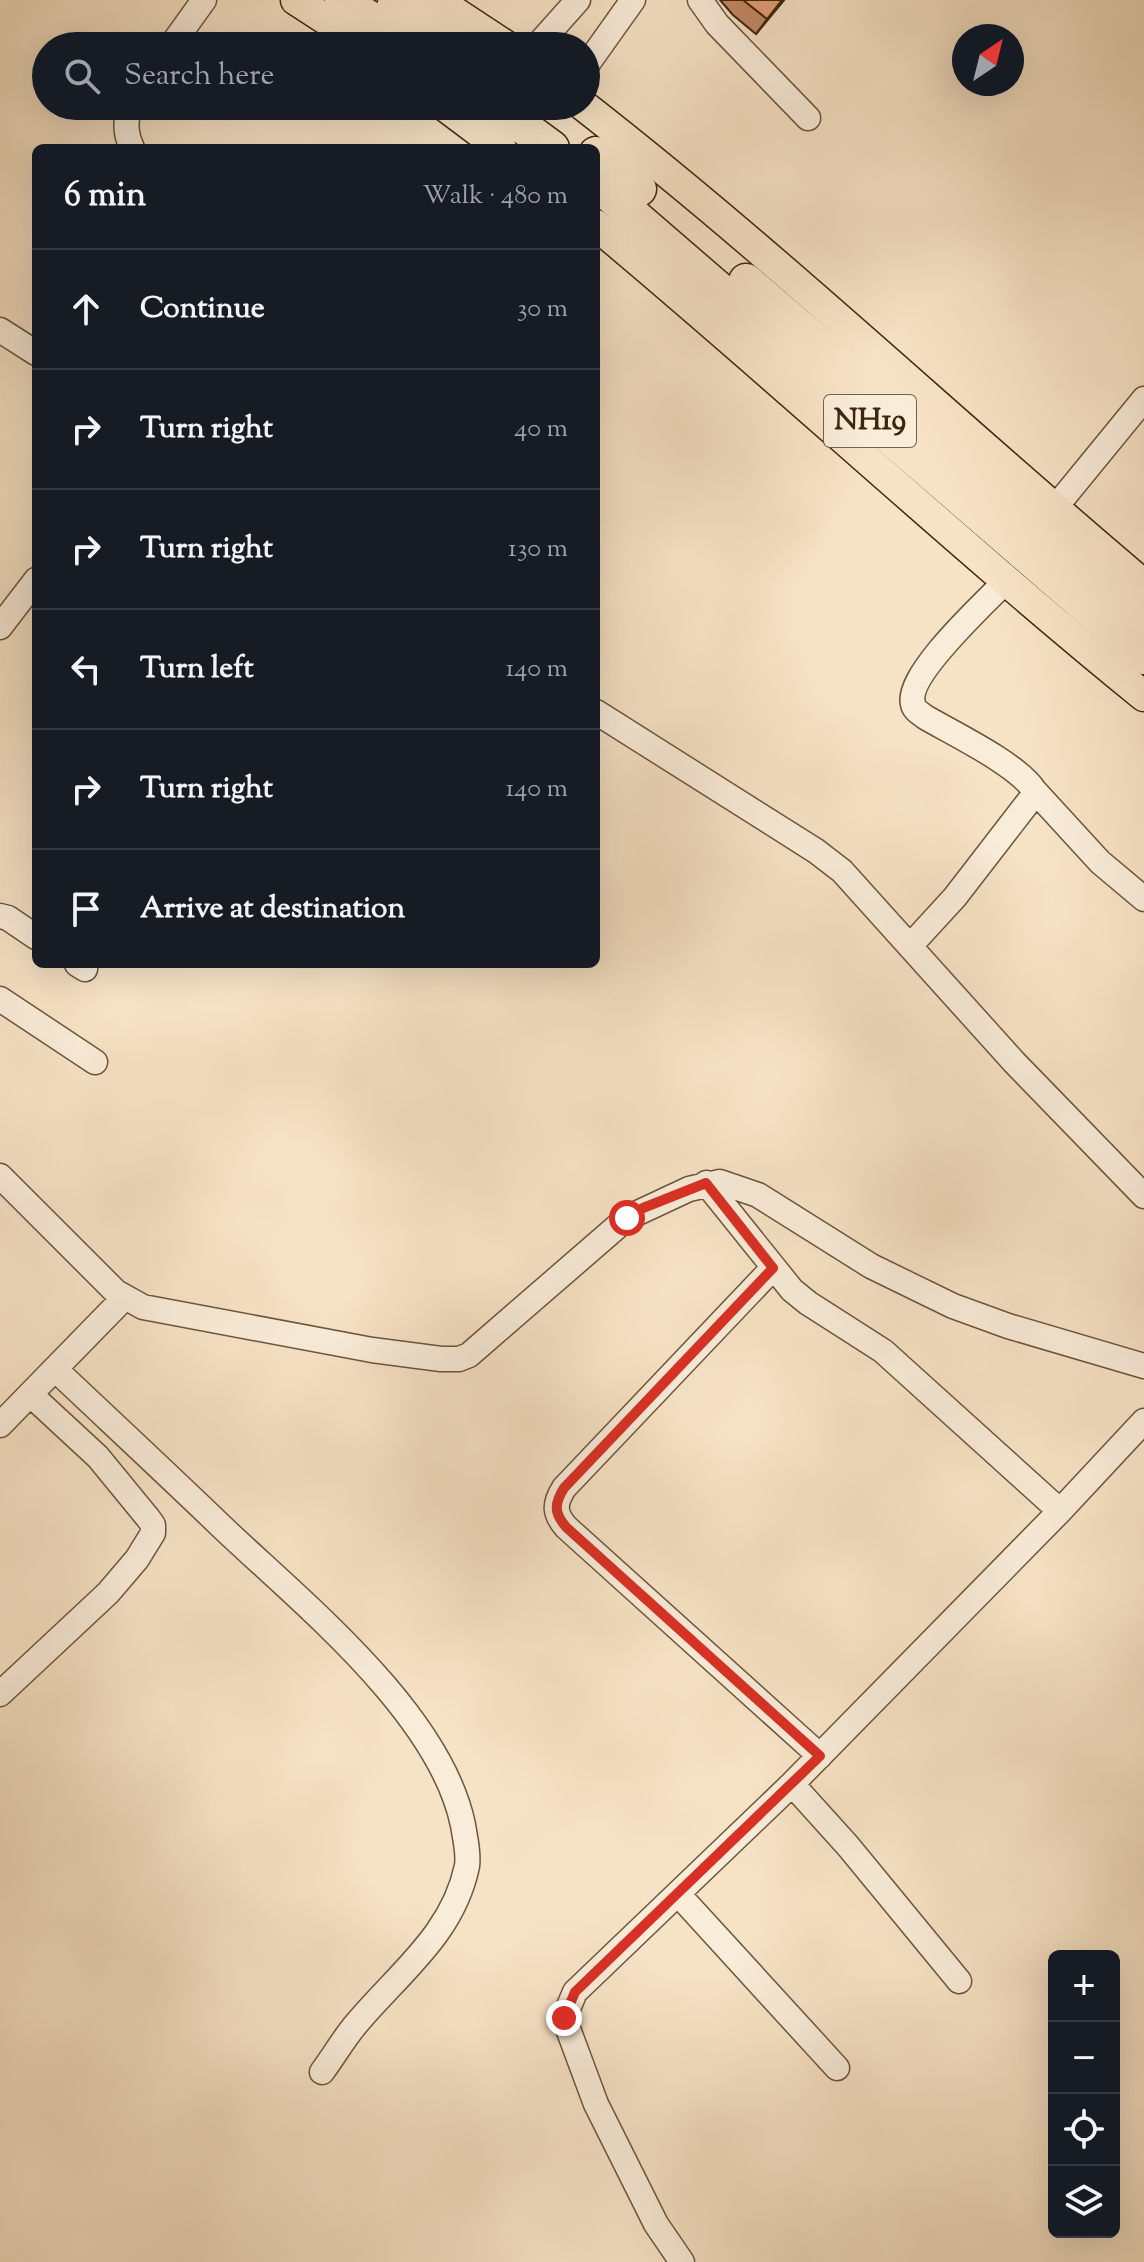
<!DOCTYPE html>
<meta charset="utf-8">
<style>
body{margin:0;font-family:"Sorts Mill Goudy",serif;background:#242831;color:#f1f3f6}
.controls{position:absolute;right:24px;bottom:24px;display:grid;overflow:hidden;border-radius:12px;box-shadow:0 8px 32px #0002}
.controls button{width:72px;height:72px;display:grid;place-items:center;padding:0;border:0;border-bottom:2px solid #363941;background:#171b24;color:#f1f3f6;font:40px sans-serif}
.compass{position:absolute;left:952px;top:24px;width:72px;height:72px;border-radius:50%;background:#171b24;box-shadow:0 8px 32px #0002;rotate:35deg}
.stop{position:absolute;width:24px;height:24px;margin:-18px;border:6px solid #d93025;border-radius:50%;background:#fff}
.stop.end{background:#d93025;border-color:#fff;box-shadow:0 2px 8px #0008}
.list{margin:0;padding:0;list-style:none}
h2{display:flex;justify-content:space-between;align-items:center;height:104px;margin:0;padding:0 32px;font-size:34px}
h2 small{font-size:26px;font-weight:400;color:#9ea1a6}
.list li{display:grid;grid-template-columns:52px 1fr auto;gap:24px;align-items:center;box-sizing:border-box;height:120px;padding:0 32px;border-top:2px solid #363941}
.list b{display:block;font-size:30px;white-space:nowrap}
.list em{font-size:26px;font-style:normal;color:#9ea1a6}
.icon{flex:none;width:44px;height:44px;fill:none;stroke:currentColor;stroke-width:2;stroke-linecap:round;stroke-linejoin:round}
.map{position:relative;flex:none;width:1144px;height:2262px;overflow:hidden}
.search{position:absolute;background:#171b24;box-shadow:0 8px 32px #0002;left:32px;top:32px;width:568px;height:88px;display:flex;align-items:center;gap:20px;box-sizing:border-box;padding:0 28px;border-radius:44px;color:#9ea1a6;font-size:30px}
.panel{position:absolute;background:#171b24;box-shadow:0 8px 32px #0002;left:32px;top:144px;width:568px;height:824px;border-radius:12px}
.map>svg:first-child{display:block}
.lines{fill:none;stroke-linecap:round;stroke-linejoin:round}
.minor-casing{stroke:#6c553b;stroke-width:27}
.major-casing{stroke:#3e260d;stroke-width:33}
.highway-casing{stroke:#3e260d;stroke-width:37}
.minor{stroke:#f9ecd9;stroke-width:24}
.major{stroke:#f6e2c5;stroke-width:30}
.highway{stroke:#f6e2c5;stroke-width:34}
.wall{fill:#c38a67;stroke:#3e260d;stroke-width:2}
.shaded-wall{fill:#9f7054;stroke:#3e260d;stroke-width:2}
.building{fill:#e3a078;stroke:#3e260d;stroke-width:2}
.route{stroke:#d93025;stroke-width:10}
.labels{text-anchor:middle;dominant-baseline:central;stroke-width:7;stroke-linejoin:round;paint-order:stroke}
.shield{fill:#f9ecd9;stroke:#76614a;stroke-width:2}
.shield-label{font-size:30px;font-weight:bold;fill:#3e260d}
</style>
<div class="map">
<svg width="1144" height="2262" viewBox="0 0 1144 2262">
<rect width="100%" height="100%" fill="#f6e2c5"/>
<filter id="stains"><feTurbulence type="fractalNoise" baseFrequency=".0025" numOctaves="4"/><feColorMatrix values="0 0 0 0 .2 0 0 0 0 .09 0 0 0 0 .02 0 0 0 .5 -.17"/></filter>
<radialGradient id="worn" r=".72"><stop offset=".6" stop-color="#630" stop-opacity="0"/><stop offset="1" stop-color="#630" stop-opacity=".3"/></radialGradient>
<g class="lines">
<defs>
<path id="minor" d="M700 0 717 24 808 118
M171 46 204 0
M537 46 578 0
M586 66 633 0
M130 106C125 121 125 133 132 148
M0 330 36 353
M1054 509 1144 399
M0 627 36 580
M596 712 816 851 842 871 1014 1062 1144 1196
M1034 790 1100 862 1144 899
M0 916 8 918 36 937
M911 945 955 897 1033 796 1034 790C1017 764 954 734 925 717 920 713 914 710 913 704 905 675 987 601 1006 581
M77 964 85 969
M0 999 95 1062
M0 1176 116 1292 143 1307 372 1350 441 1359H459L469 1355 627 1218 689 1189 720 1182 758 1195 871 1266 953 1306 1008 1326 1144 1366
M706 1183 792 1290 808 1303 883 1351 1060 1511
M773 1268 564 1488C554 1504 554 1513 566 1527L820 1756
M55 1369C111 1422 167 1474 222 1527 303 1604 440 1713 463 1825 465 1838 469 1853 467 1866 453 1934 399 1973 357 2023 344 2038 334 2056 322 2072
M0 1425 124 1298
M0 1694 108 1593 137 1559 153 1533V1525L148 1518 98 1457 31 1395
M792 1784 848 1846 959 1981
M678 1894 837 2068
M682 2262 656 2224 596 2104 564 2018 575 1992 792 1784 1060 1511 1144 1421"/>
<path id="major" d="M296 0 367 46
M436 0 506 46
M445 106 501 148
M584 106C778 257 956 427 1144 585
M596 225C781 379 957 544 1144 696"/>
<path id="highway" d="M342 0 411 46
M427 0 448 9
M394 7 450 46
M495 106 552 148
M596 154 639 189
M596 183 1144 657
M746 281 1144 623"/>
</defs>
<!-- minor casing -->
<use href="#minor" class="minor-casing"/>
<!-- major casing -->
<use href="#major" class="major-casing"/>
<!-- highway casing -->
<use href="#highway" class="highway-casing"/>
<!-- minor -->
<use href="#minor" class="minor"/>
<!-- major -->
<use href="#major" class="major"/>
<!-- highway -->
<use href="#highway" class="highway"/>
</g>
<!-- wall -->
<path class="wall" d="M720 0H784L756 34 733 15Z"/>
<!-- shaded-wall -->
<path class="shaded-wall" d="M782 0H784L756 34 767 19Z"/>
<!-- building -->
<path class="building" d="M743 0H782L767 19Z"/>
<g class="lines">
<!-- route -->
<path class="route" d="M564 2018 575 1992 820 1756 566 1527C554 1513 554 1504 564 1488L773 1268 706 1183 643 1208 627 1218"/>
</g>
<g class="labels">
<!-- shield labels -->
<rect class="shield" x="824" y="395" width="92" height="52" rx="6"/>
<g class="shield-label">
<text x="870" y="421">NH19</text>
</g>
</g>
<rect width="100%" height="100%" filter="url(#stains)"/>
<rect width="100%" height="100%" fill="url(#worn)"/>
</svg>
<div class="controls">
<button>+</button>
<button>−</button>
<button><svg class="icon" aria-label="locate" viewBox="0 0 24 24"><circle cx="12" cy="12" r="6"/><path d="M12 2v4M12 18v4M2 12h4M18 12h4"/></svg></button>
<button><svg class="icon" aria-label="layers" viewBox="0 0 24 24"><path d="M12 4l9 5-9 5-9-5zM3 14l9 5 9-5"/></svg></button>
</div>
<svg class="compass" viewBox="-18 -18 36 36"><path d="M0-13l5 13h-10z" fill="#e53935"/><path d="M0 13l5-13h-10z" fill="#9ea1a6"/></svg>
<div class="stop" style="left:627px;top:1218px"></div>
<div class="stop end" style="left:564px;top:2018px"></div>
<div class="search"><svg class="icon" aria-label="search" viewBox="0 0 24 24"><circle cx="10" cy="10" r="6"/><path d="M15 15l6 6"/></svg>Search here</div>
<section class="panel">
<h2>6 min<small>Walk · 480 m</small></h2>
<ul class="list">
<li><svg class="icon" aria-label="ahead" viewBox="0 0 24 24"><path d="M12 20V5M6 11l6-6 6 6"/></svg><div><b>Continue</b></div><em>30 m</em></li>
<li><svg class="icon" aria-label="right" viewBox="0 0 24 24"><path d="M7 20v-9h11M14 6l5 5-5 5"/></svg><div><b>Turn right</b></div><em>40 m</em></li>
<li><svg class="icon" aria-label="right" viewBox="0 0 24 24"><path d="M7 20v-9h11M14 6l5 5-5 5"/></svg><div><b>Turn right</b></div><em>130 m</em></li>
<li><svg class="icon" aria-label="left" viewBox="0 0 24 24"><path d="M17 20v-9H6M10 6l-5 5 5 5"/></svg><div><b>Turn left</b></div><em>140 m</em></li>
<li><svg class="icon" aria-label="right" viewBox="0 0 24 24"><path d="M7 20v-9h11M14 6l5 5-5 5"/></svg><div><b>Turn right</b></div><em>140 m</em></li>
<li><svg class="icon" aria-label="arrive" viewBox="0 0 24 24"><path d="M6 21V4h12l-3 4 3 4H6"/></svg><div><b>Arrive at destination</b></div></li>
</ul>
</section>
</div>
